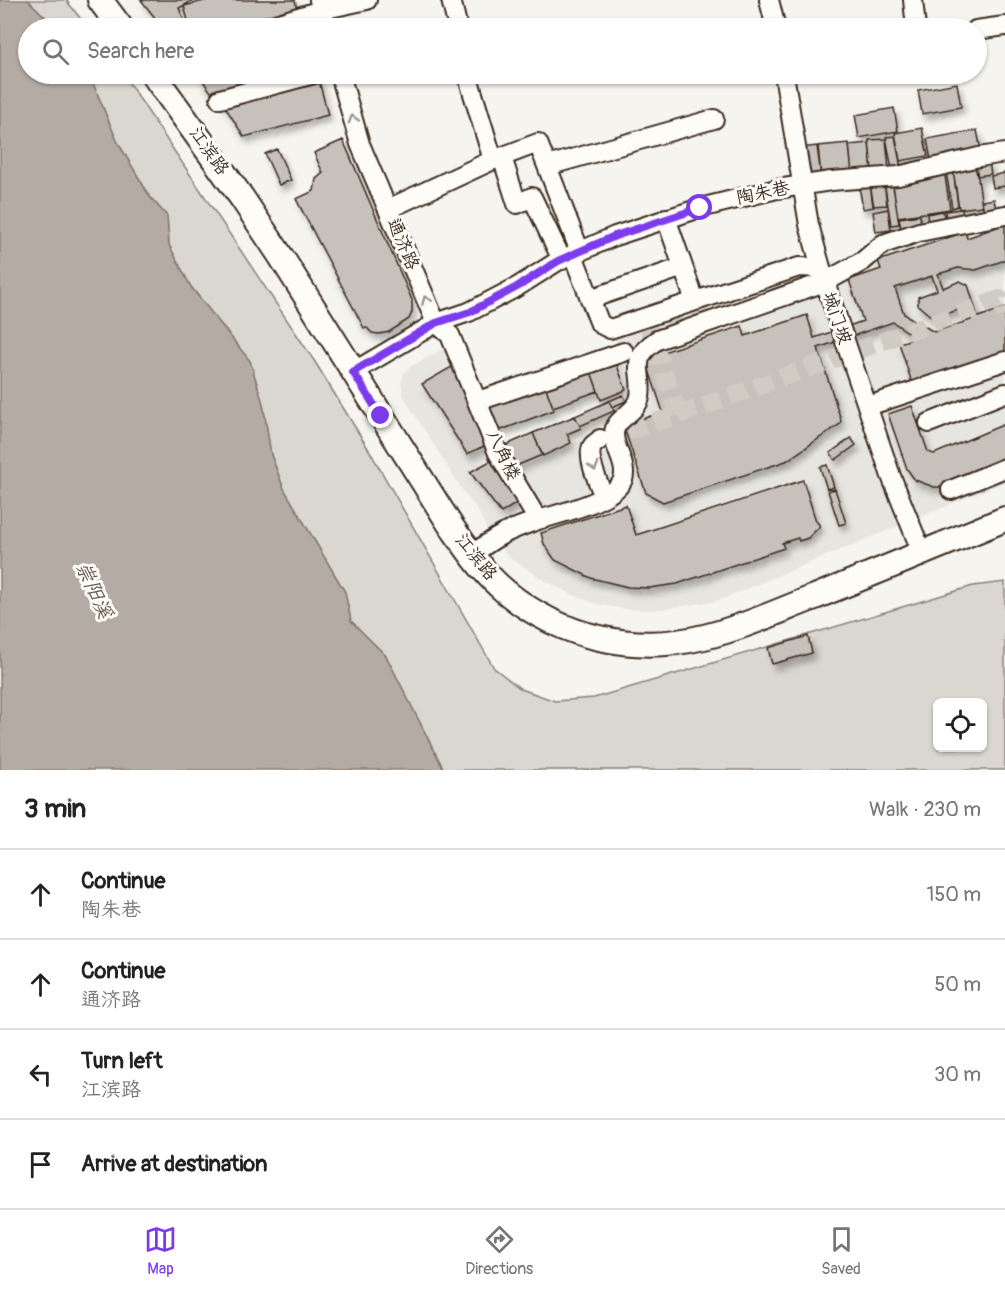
<!DOCTYPE html>
<meta charset="utf-8">
<style>
body{margin:0;font-family:Pangolin,"LXGW WenKai TC",sans-serif;background:#f6f6f6;color:#222}
.controls{position:absolute;right:18px;bottom:18px;display:grid;overflow:hidden;border-radius:9px;box-shadow:0 2px 4px #0004}
.controls button{width:54px;height:54px;display:grid;place-items:center;padding:0;border:0;border-bottom:2px solid #e0e0e0;background:#fff;color:#222;font:30px sans-serif}
.stop{position:absolute;width:18px;height:18px;margin:-14px;border:4px solid #7c3aed;border-radius:50%;background:#fff}
.stop.end{background:#7c3aed;border-color:#fff;box-shadow:0 2px 6px #0008}
.list{margin:0;padding:0;list-style:none}
h2{display:flex;justify-content:space-between;align-items:center;height:78px;margin:0;padding:0 24px;font-size:26px}
h2 small{font-size:20px;font-weight:400;color:#767676}
.list li{display:grid;grid-template-columns:39px 1fr auto;gap:18px;align-items:center;box-sizing:border-box;height:90px;padding:0 24px;border-top:2px solid #e0e0e0}
.list b{display:block;font-size:22px;white-space:nowrap}
.list p{margin:0;font-size:20px;white-space:nowrap;color:#767676}
.list em{font-size:20px;font-style:normal;color:#767676}
.icon{flex:none;width:33px;height:33px;fill:none;stroke:currentColor;stroke-width:2;stroke-linecap:round;stroke-linejoin:round}
.map{position:relative;flex:none;width:1005px;height:770px;overflow:hidden}
.search{position:absolute;background:#fff;box-shadow:0 2px 4px #0004;left:18px;right:18px;top:18px;height:66px;display:flex;align-items:center;gap:15px;box-sizing:border-box;padding:0 21px;border-radius:33px;color:#767676;font-size:22px}
.sheet{height:438px;background:#fff}
nav{display:flex;justify-content:space-around;align-items:center;box-sizing:border-box;height:84px;border-top:2px solid #e0e0e0;background:#fff;font-size:16px;color:#767676}
nav a{display:grid;justify-items:center;gap:3px}
nav .on{color:#7c3aed}
.map>svg:first-child{display:block}
.built{fill:#e7e5df}
.green{fill:#dad6d0;stroke:#8a8077;stroke-width:1.5;fill-rule:evenodd}
.water{fill:#b4aca4;stroke:#84786e;stroke-width:1.5}
.building{fill:#c7c1bb;stroke:#3b2a1e;stroke-width:1.5;fill-rule:evenodd;filter:url(#shadow)}
.lines{fill:none;stroke-linecap:round;stroke-linejoin:round}
.minor-tunnel{stroke:#d0ccc4;stroke-width:18;stroke-dasharray:18 9;stroke-linecap:butt}
.minor-casing{stroke:#3b2a1e;stroke-width:22}
.major-casing{stroke:#3b2a1e;stroke-width:28}
.minor{stroke:#fdfcf7;stroke-width:18}
.major{stroke:#fdfcf7;stroke-width:24}
.oneway{stroke:#9c938a}
.route{stroke:#7c3aed;stroke-width:8}
.labels{text-anchor:middle;dominant-baseline:central;stroke-width:6;stroke-linejoin:round;paint-order:stroke}
.street-label{font-size:18px;fill:#3b2a1e;stroke:#fdfcf7}
.water-label{font-size:20px;font-style:italic;fill:#65584d;stroke:#fdfcf7}
</style>
<div class="map">
<svg width="1005" height="770" viewBox="0 0 1005 770">
<defs>
<filter id="shadow"><feDropShadow dx="3.5" dy="6" stdDeviation="3" flood-color="#0004"/></filter>
</defs>
<rect width="100%" height="100%" fill="#f5f4ee"/>
<filter id="ink" filterUnits="userSpaceOnUse"><feTurbulence type="fractalNoise" baseFrequency=".0167" numOctaves="2"/><feDisplacementMap in="SourceGraphic" scale="12" xChannelSelector="R" yChannelSelector="G"/><feConvolveMatrix kernelMatrix="1 2 1 2 8 2 1 2 1" color-interpolation-filters="sRGB"/></filter>
<g filter="url(#ink)">
<!-- built -->
<path class="built" d="M1005 213V482L717 601 656 610 625 609 597 604 571 594 546 581 511 559 492 539 478 511 461 488 403 396 401 383 404 373 410 367 453 344 507 474 609 427 630 401 613 332 792 266 859 259Z"/>
<!-- green -->
<path class="green" d="M28 0H66L88 28H56Z
M89 74H123L315 362 369 450 494 668 521 689 555 701 594 698 973 586 1005 582V770H444L386 656 351 621 345 592 284 489 271 455 263 404 250 361 191 287 169 245 167 216 150 197 117 141ZM938 702H982V748H938Z"/>
<!-- water -->
<path class="water" d="M0 0H28L56 28H28V74H89L117 141 150 197 167 216 169 245 191 287 250 361 263 404 271 455 284 489 345 592 351 621 386 656 444 770H0Z"/>
<!-- building -->
<path class="building" d="M141 0H194L179 8 187 28H163Z
M208 0H295L297 9 223 28H190L184 6Z
M198 74H288L213 95Z
M318 77 328 115 244 137 222 102Z
M957 83 961 107 922 114 918 90Z
M894 108 898 131 859 138 855 115Z
M922 128 928 156 900 161 895 133Z
M977 130 981 151 931 160 927 139Z
M895 136 901 168 892 170 886 137Z
M886 139 889 170 872 172 869 140Z
M343 140 412 300V312L409 319 389 332 379 334 372 333 367 328H364L296 199 314 191 316 179 323 173 314 153Z
M849 143 852 174 821 177 818 146Z
M869 143 872 172 852 174 849 145Z
M817 146 821 177 805 179 801 148Z
M277 149 291 180 279 185 265 154Z
M989 161 991 174 977 176 975 163Z
M976 165 982 206 959 209 953 169Z
M944 170 950 209 898 217 892 178Z
M953 170 958 206 952 208 946 171Z
M1005 173V186L993 188 991 176Z
M892 180 899 224 891 225 884 181Z
M884 182 887 205 873 206 870 184Z
M870 184 874 207 863 209 859 186Z
M994 199 996 210 984 212 982 201Z
M888 209 891 230 876 232 873 212Z
M962 209 963 216 946 219 945 211Z
M943 211 945 222 928 225 927 214Z
M920 215 921 225 901 229 899 218Z
M1005 224V260L976 270 958 268 938 274 943 288 960 281 968 285 978 317 1005 308V353L912 383 899 343 916 338 893 322 818 348 841 420 840 424 786 461 663 502 646 493 623 425 663 412 645 358 742 326 745 336 807 315 814 338 863 321 849 280 881 269 878 261 965 232 967 238ZM932 276 937 290 918 297V305L921 308 932 317H937L967 307 971 320 934 332 904 314 895 288Z
M614 357 626 390 601 400 589 366Z
M455 365 486 445 467 454 422 384Z
M589 366 598 391 553 407 544 383Z
M544 383 554 410 496 432 486 404Z
M623 395 626 401 612 407 609 401Z
M609 401 614 411 580 426 575 416Z
M912 406 928 452 934 454 1005 424V462L945 487H934L915 480 907 469 888 414Z
M575 416 581 428 567 434 571 443 543 456 533 433Z
M533 433 542 455 511 468 502 447Z
M851 438 856 445 835 460 830 453Z
M494 459 520 501 501 513 470 472Z
M827 465 834 487 827 489 820 467Z
M803 480 816 521 820 526 808 538 799 541 798 538 782 543 784 548 677 584 649 588 628 587 591 578 555 560 544 544 541 533 626 505 636 535Z
M835 489 846 523 839 525 828 491Z
M808 636 812 653 772 664 768 648Z"/>
<g class="lines">
<!-- minor-tunnel -->
<path class="minor-tunnel" d="M679 415 1000 299 1005 315
M602 439 679 415 649 329 766 290"/>
<defs>
<path id="minor" d="M319 0 327 28
M451 0 458 28
M769 0 776 28
M913 0 916 28
M262 28 321 10 367 0
M976 30 1005 26
M340 74 360 144 436 323 353 372
M467 74 493 160
M784 74 809 225 825 282 891 476 922 553
M220 99 314 74
M502 157 517 204 532 197 562 260
M388 209 493 160 538 143 547 166
M666 218 695 301
M580 252 547 166 714 119
M573 255 600 324 610 329 799 267 821 268
M590 299 683 267
M436 323 469 312 517 287 558 261 615 236 700 208 777 189 831 181 898 176 979 157 1005 153
M436 323 450 335 498 453 538 520C509 530 496 536 472 555
M478 401 624 352
M868 406 1005 361
M929 423 1005 393
M600 439C599 441 594 444 593 445 585 456 600 486 604 497
M951 490 1005 468
M538 520C558 514 624 499 624 474 625 461 614 448 614 434 614 418 637 413 640 397 644 371 627 360 657 340L825 282 863 261 883 244 919 232 1005 215"/>
<path id="major" d="M100 0 121 28
M153 74 242 198 280 255 451 526C468 550 484 574 506 592 562 638 634 654 704 637 742 628 778 611 815 597 878 571 942 545 1005 519"/>
</defs>
<!-- minor casing -->
<use href="#minor" class="minor-casing"/>
<!-- major casing -->
<use href="#major" class="major-casing"/>
<!-- minor -->
<use href="#minor" class="minor"/>
<!-- major -->
<use href="#major" class="major"/>
</g>
<!-- one-way arrows -->
<defs><path id="oneway-chevron" d="M-2-3.5L2.5 0L-2 3.5" fill="none" stroke-width="1.6" stroke-linecap="round" stroke-linejoin="round" transform="scale(1.5)"/></defs>
<g class="oneway">
<use href="#oneway-chevron" transform="translate(353 119) rotate(-106)"/>
<use href="#oneway-chevron" transform="translate(426 300) rotate(-113)"/>
<use href="#oneway-chevron" transform="translate(594 467) rotate(74)"/>
</g>
</g>
<g class="lines" filter="url(#ink)">
<!-- route -->
<path class="route" d="M381 416 353 372 436 323 470 312 517 287 558 261 615 236 700 208"/>
</g>
<g class="labels">
<!-- street labels -->
<g class="street-label">
<text transform="translate(209 151) rotate(55)">江滨路</text>
<text transform="translate(763 193) rotate(-12)">陶朱巷</text>
<text transform="translate(403 244) rotate(67)">通济路</text>
<text transform="translate(837 318) rotate(71)">城门坡</text>
<text transform="translate(503 455) rotate(64)">八角楼</text>
<text transform="translate(476 557) rotate(51)">江滨路</text>
</g>
<!-- water labels -->
<g class="water-label">
<text transform="translate(94 590) rotate(65)">崇阳溪</text>
</g>
</g>
</svg>
<div class="controls">
<button><svg class="icon" aria-label="locate" viewBox="0 0 24 24"><circle cx="12" cy="12" r="6"/><path d="M12 2v4M12 18v4M2 12h4M18 12h4"/></svg></button>
</div>
<div class="stop" style="left:700px;top:208px"></div>
<div class="stop end" style="left:381px;top:416px"></div>
<div class="search"><svg class="icon" aria-label="search" viewBox="0 0 24 24"><circle cx="10" cy="10" r="6"/><path d="M15 15l6 6"/></svg>Search here</div>
</div>
<section class="sheet">
<h2>3 min<small>Walk · 230 m</small></h2>
<ul class="list">
<li><svg class="icon" aria-label="ahead" viewBox="0 0 24 24"><path d="M12 20V5M6 11l6-6 6 6"/></svg><div><b>Continue</b><p>陶朱巷</p></div><em>150 m</em></li>
<li><svg class="icon" aria-label="ahead" viewBox="0 0 24 24"><path d="M12 20V5M6 11l6-6 6 6"/></svg><div><b>Continue</b><p>通济路</p></div><em>50 m</em></li>
<li><svg class="icon" aria-label="left" viewBox="0 0 24 24"><path d="M17 20v-9H6M10 6l-5 5 5 5"/></svg><div><b>Turn left</b><p>江滨路</p></div><em>30 m</em></li>
<li><svg class="icon" aria-label="arrive" viewBox="0 0 24 24"><path d="M6 21V4h12l-3 4 3 4H6"/></svg><div><b>Arrive at destination</b></div></li>
</ul>
</section>
<nav>
<a class="on"><svg class="icon" aria-label="map" viewBox="0 0 24 24"><path d="M3 6l6-2 6 2 6-2v14l-6 2-6-2-6 2zM9 4v14M15 6v14"/></svg>Map</a>
<a><svg class="icon" aria-label="directions" viewBox="0 0 24 24"><path d="M12 3l9 9-9 9-9-9zM9 14v-3h6M13 9l2 2-2 2"/></svg>Directions</a>
<a><svg class="icon" aria-label="saved" viewBox="0 0 24 24"><path d="M7 4h10v16l-5-4-5 4z"/></svg>Saved</a>
</nav>
